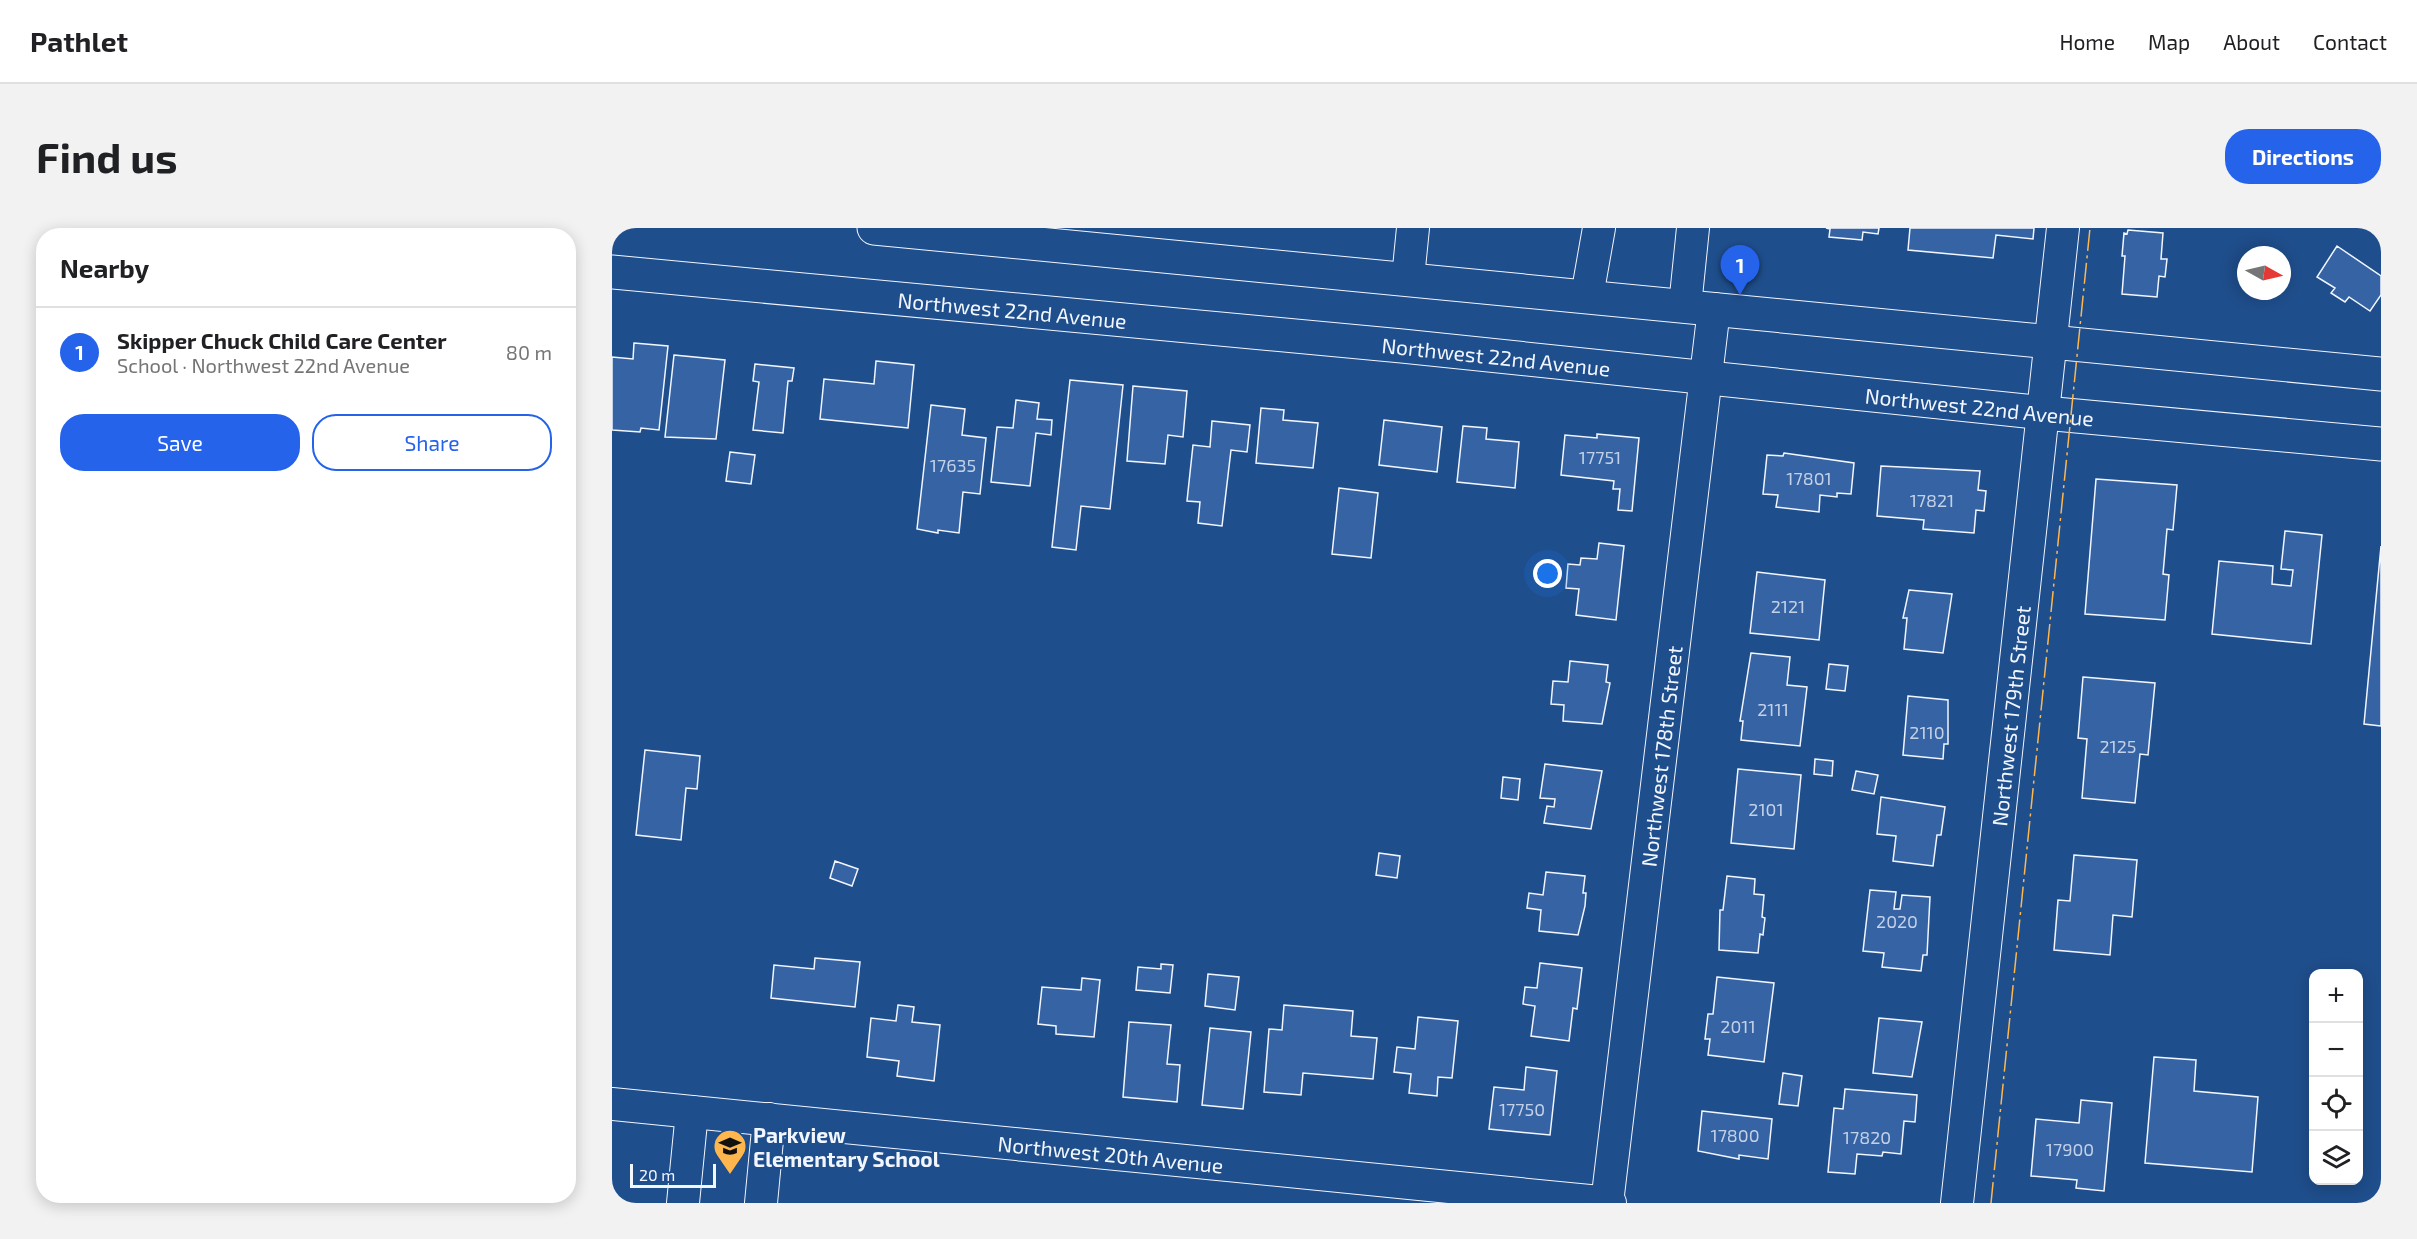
<!DOCTYPE html>
<meta charset="utf-8">
<style>
body{margin:0;font-family:"Exo 2",sans-serif;background:#f2f2f2;color:#202124}
.controls{position:absolute;right:18px;bottom:18px;display:grid;overflow:hidden;border-radius:12px;box-shadow:0 3px 15px #0003}
.controls button{width:54px;height:54px;display:grid;place-items:center;padding:0;border:0;border-bottom:2px solid #e0e0e0;background:#fff;color:#202124;font:30px sans-serif}
.compass{position:absolute;left:1625px;top:18px;width:54px;height:54px;border-radius:50%;background:#fff;box-shadow:0 3px 15px #0003;rotate:98deg}
.scale{position:absolute;left:18px;bottom:15px;width:86px;box-sizing:border-box;padding-left:6px;border:3px solid #f2f6ff;border-top:0;font-size:16px;line-height:21px;white-space:nowrap;color:#f2f6ff;-webkit-text-stroke:4px #1f4e8c;paint-order:stroke}
.you{position:absolute;left:936px;top:346px;width:21px;height:21px;margin:-15px;border:4px solid #fff;border-radius:50%;background:#1a73e8;box-shadow:0 0 0 9px #1a73e833}
.badge{display:grid;place-items:center;width:39px;height:39px;border-radius:50%;background:#2563eb;color:#fff;font-size:20px;font-weight:700}
.pin{position:absolute;translate:-50% -50px;filter:drop-shadow(0 2px 3px #0008)}
.pin::after{content:'';position:absolute;top:32px;width:21px;height:18px;background:inherit;clip-path:polygon(0 0,100% 0,50% 100%)}
.list{margin:0;padding:0;list-style:none}
h2{display:flex;justify-content:space-between;align-items:center;height:78px;margin:0;padding:0 24px;font-size:26px}
h2 small{font-size:20px;font-weight:400;color:#757577}
.list li{display:grid;grid-template-columns:39px 1fr auto;gap:18px;align-items:center;box-sizing:border-box;height:90px;padding:0 24px;border-top:2px solid #e0e0e0}
.list b{display:block;font-size:22px;white-space:nowrap}
.list p{margin:0;font-size:20px;white-space:nowrap;color:#757577}
.list em{font-size:20px;font-style:normal;color:#757577}
.actions{display:flex;gap:12px;padding:18px 24px}
.actions a{flex:1;padding:14px 0;border:2px solid #2563eb;border-radius:24px;text-align:center;font-size:21px;color:#2563eb}
.actions .main{background:#2563eb;color:#fff}
.icon{flex:none;width:33px;height:33px;fill:none;stroke:currentColor;stroke-width:2;stroke-linecap:round;stroke-linejoin:round}
.map{position:relative;flex:none;width:1769px;height:975px;overflow:hidden;border-radius:24px}
header{display:flex;align-items:center;gap:36px;box-sizing:border-box;height:84px;padding:0 30px;background:#fff;border-bottom:2px solid #e0e0e0}
header strong{font-size:28px}
nav{display:flex;gap:33px;margin-inline-start:auto;font-size:21px}
.intro{display:flex;align-items:center;justify-content:space-between;box-sizing:border-box;height:144px;padding:0 36px}
h1{margin:0;font-size:42px}
.button{padding:15px 27px;border-radius:24px;background:#2563eb;color:#fff;font-size:21px;font-weight:700}
main{display:flex;gap:36px;padding:0 36px}
aside{flex:1;background:#fff;border-radius:24px;box-shadow:0 3px 15px #0003}
.map>svg:first-child{display:block}
.building{fill:#3563a3;stroke:#f2f6ff;stroke-width:1.5}
.lines{fill:none;stroke-linecap:round;stroke-linejoin:round}
.minor-casing{stroke:#f2f6ff;stroke-width:34}
.major-casing{stroke:#f2f6ff;stroke-width:35}
.minor{stroke:#1f4e8c;stroke-width:32}
.major{stroke:#1f4e8c;stroke-width:33}
.power{stroke:#ffb74d;stroke-width:1.5;stroke-dasharray:21 4.5 3 4.5;stroke-linecap:butt}
.labels{text-anchor:middle;dominant-baseline:central;stroke-width:4.5;stroke-linejoin:round;paint-order:stroke}
.number-label{font-size:18px;fill:#c3d1e8}
.street-label{font-size:21px;fill:#f2f6ff;stroke:#1f4e8c}
.poi-label{font-size:21px;font-weight:bold;fill:#f2f6ff;stroke:#1f4e8c;text-anchor:start}
</style>
<header>
<strong>Pathlet</strong>
<nav><a>Home</a><a>Map</a><a>About</a><a>Contact</a></nav>
</header>
<div class="intro"><h1>Find us</h1><a class="button">Directions</a></div>
<main>
<aside>
<h2>Nearby<small></small></h2>
<ul class="list">
<li><span class="badge">1</span><div><b>Skipper Chuck Child Care Center</b><p>School · Northwest 22nd Avenue</p></div><em>80 m</em></li>
</ul>
<div class="actions"><a class="main">Save</a><a>Share</a></div>
</aside>
<div class="map">
<svg width="1769" height="975" viewBox="0 0 1769 975">
<rect width="100%" height="100%" fill="#1f4e8c"/>
<!-- building -->
<path class="building" d="M1214 0H1267L1266 6 1251 4 1250 12 1217 9 1218 1Z
M1298 0H1422L1421 11 1384 7 1381 30 1296 22Z
M1516 2 1551 5 1549 31H1555L1553 49 1547 48 1545 69 1510 66 1513 28H1510L1512 5 1515 6Z
M1725 18 1769 48V67L1758 83 1737 69 1733 74 1719 65 1723 60 1705 49Z
M22 115 56 118 47 202 29 200 28 204 0 202V129L21 131Z
M62 127 113 132 104 211 53 209Z
M264 133 302 137 296 200 208 191 212 151 262 156Z
M143 136 182 140 180 153H176L171 205 141 202 147 154 141 153Z
M458 152 511 157 498 281 469 278 464 322 440 319Z
M521 158 575 163 571 209 556 207 553 236 515 233Z
M404 172 427 175 425 191 440 192 439 207 424 205 418 258 379 254 385 199 401 200Z
M319 177 353 181 350 207 374 210 368 266 351 264 347 305 326 302V305L305 301Z
M649 180 672 182 671 192 706 195 701 240 644 235Z
M772 192 830 199 825 244 767 237Z
M600 193 638 197 635 224 619 222 610 298 586 295 588 274 575 273 581 217 598 219Z
M851 198 875 200 874 211 907 214 903 260 845 254Z
M985 206 1027 210 1020 283 1006 282 1008 261H1001L1002 253 949 247 953 207 985 210Z
M118 224 143 227 139 256 114 253Z
M1172 225 1242 235 1239 266 1225 265V269L1208 267 1207 284 1164 279 1166 267 1151 266 1155 227 1171 228Z
M1269 238 1368 243 1366 262 1374 263 1372 283 1364 282 1362 305 1311 301 1312 292 1265 288Z
M1484 251 1565 257 1561 302 1555 301 1551 346 1557 347 1553 392 1473 386Z
M727 260 766 265 759 330 720 326Z
M1673 303 1710 307 1699 416 1600 406 1607 333 1661 338 1660 356 1679 358 1681 342 1669 341Z
M987 315 1012 318 1004 392 964 387 967 361 954 360 956 336 968 337 969 330 985 331Z
M1769 318V498L1752 496Z
M1145 344 1213 352 1207 412 1138 405Z
M1297 362 1340 366 1331 425 1292 421 1295 390H1291Z
M1139 425 1178 429 1175 457 1195 459 1188 518 1129 512 1131 493H1128Z
M958 433 996 437 994 454 998 455 990 496 951 493 952 477 939 476 941 453 956 454Z
M1217 436 1236 438 1233 463 1214 461Z
M1471 449 1543 455 1536 527 1528 526 1523 575 1470 570 1475 511 1466 510Z
M1296 468 1336 472V516H1332L1331 531 1291 527Z
M33 522 88 528 85 561 74 560 69 612 24 607Z
M1203 531 1221 533 1220 548 1202 546Z
M933 536 990 543 979 601 932 595 935 578 942 579 943 571 928 570Z
M1126 541 1189 547 1182 621 1119 615Z
M1244 543 1266 547 1262 566 1240 562Z
M891 549 908 551 906 572 889 570Z
M1269 569 1333 579 1329 607H1325L1321 638 1281 633 1284 608 1265 606Z
M767 625 788 628 785 650 764 647Z
M1462 627 1525 632 1520 689 1501 687 1498 727 1442 722 1446 672 1458 673Z
M223 633 246 641 240 658 218 650Z
M934 644 973 648 971 665H974L973 678 966 707 927 703 929 682 915 680 917 665 931 667Z
M1115 648 1143 651 1142 666 1152 667 1150 689 1153 690 1152 698 1151 707 1148 706 1146 725 1107 722 1108 682H1111Z
M1258 662 1284 664 1282 681H1288L1290 667 1318 669 1315 727H1311L1309 743 1270 739 1272 725 1251 723Z
M203 730 248 734 243 779 159 770 162 737 202 741Z
M928 735 970 740 965 781 961 780 957 813 919 808 923 778 911 776 913 759 925 760Z
M549 736 561 737 558 765 524 762 526 739 549 741Z
M596 746 627 749 623 782 593 778Z
M1105 749 1162 755 1152 834 1096 827 1098 811H1093L1096 786H1101Z
M470 750 488 752 482 809 444 806V798L426 796 430 759 469 762Z
M286 777 302 779 300 794 328 797 322 853 285 848 287 833 255 829 259 790 284 793Z
M672 777 741 783 739 808 765 810 761 851 691 845 689 867 652 864 657 801 670 802Z
M806 789 846 793 840 850 826 849 825 868 797 865 799 846 782 844 785 819 803 821Z
M1267 790 1310 794 1300 849 1261 845Z
M517 794 559 797 555 836 568 837 565 874 511 869Z
M598 800 639 804 631 881 590 877Z
M1542 829 1584 832 1582 863 1646 869 1640 944 1533 935Z
M914 839 945 843 938 907 877 901 882 859 912 862Z
M1171 845 1190 848 1186 878 1167 876Z
M1233 861 1305 867 1303 894 1292 893 1289 926 1271 924 1270 928 1245 926 1243 946 1216 944 1222 880 1231 881Z
M1469 872 1500 875 1492 963 1464 960 1465 952 1419 948 1424 891 1467 895Z
M1090 883 1160 891 1156 931 1127 927V931L1086 923Z"/>
<g class="lines">
<defs>
<g id="minor">
<path d="M796 50 801 0"/>
<path d="M975 68 987 0"/>
<path d="M1073 78 1081 0"/>
<path id="s1" d="M0 876 998 975"/>
<path d="M71 975 80 884"/>
<path d="M149 975 157 891"/>
<path id="s2" d="M995 975 1102 81"/>
<path id="s3" d="M1345 975 1451 0"/>
</g>
<g id="major">
<path d="M262 0 1769 146"/>
<path id="s4" d="M0 44 790 118 1432 185 1769 216"/>
</g>
</defs>
<!-- minor casing -->
<use href="#minor" class="minor-casing"/>
<!-- major casing -->
<use href="#major" class="major-casing"/>
<!-- minor -->
<use href="#minor" class="minor"/>
<!-- major -->
<use href="#major" class="major"/>
<!-- power -->
<path class="power" d="M1379 975 1478 0"/>
</g>
<!-- icons -->
<defs>
<symbol id="school-pin" viewBox="-11 -11 22 30"><path d="M0 17L-7.5 6A9.5 9.5 0 1 1 7.5 6Z" fill="#ffb74d" stroke="#1f4e8c"/><path d="M0-5L7-2L0 1L-7-2ZM-4 1L0 2.5L4 1V4Q0 6-4 4Z" fill="#111"/></symbol>
</defs>
<g fill-rule="evenodd">
<use href="#school-pin" x="99" y="899" width="38" height="52"/>
</g>
<g class="labels">
<!-- number labels -->
<g class="number-label">
<text x="988" y="229">17751</text>
<text x="341" y="237">17635</text>
<text x="1197" y="250">17801</text>
<text x="1320" y="272">17821</text>
<text x="1176" y="378">2121</text>
<text x="1161" y="481">2111</text>
<text x="1315" y="504">2110</text>
<text x="1506" y="518">2125</text>
<text x="1154" y="581">2101</text>
<text x="1285" y="693">2020</text>
<text x="1126" y="798">2011</text>
<text x="910" y="881">17750</text>
<text x="1123" y="907">17800</text>
<text x="1255" y="909">17820</text>
<text x="1458" y="921">17900</text>
</g>
<!-- street labels -->
<g class="street-label">
<text stroke="none"><textPath href="#s4" startOffset="402">Northwest 22nd Avenue</textPath></text>
<text stroke="none"><textPath href="#s4" startOffset="888">Northwest 22nd Avenue</textPath></text>
<text stroke="none"><textPath href="#s4" startOffset="1374">Northwest 22nd Avenue</textPath></text>
<text stroke="none"><textPath href="#s3" startOffset="490">Northwest 179th Street</textPath></text>
<text stroke="none"><textPath href="#s2" startOffset="450">Northwest 178th Street</textPath></text>
<text stroke="none"><textPath href="#s1" startOffset="501">Northwest 20th Avenue</textPath></text>
</g>
<!-- poi labels -->
<g class="poi-label">
<text x="141" y="906">Parkview<tspan x="141" dy="24">Elementary School</tspan></text>
</g>
</g>
</svg>
<div class="controls">
<button>+</button>
<button>−</button>
<button><svg class="icon" aria-label="locate" viewBox="0 0 24 24"><circle cx="12" cy="12" r="6"/><path d="M12 2v4M12 18v4M2 12h4M18 12h4"/></svg></button>
<button><svg class="icon" aria-label="layers" viewBox="0 0 24 24"><path d="M12 4l9 5-9 5-9-5zM3 14l9 5 9-5"/></svg></button>
</div>
<svg class="compass" viewBox="-18 -18 36 36"><path d="M0-13l5 13h-10z" fill="#e53935"/><path d="M0 13l5-13h-10z" fill="#757577"/></svg>
<div class="scale">20 m</div>
<div class="you"></div>
<div class="pin badge" style="left:1128px;top:67px">1</div>
</div>
</main>
